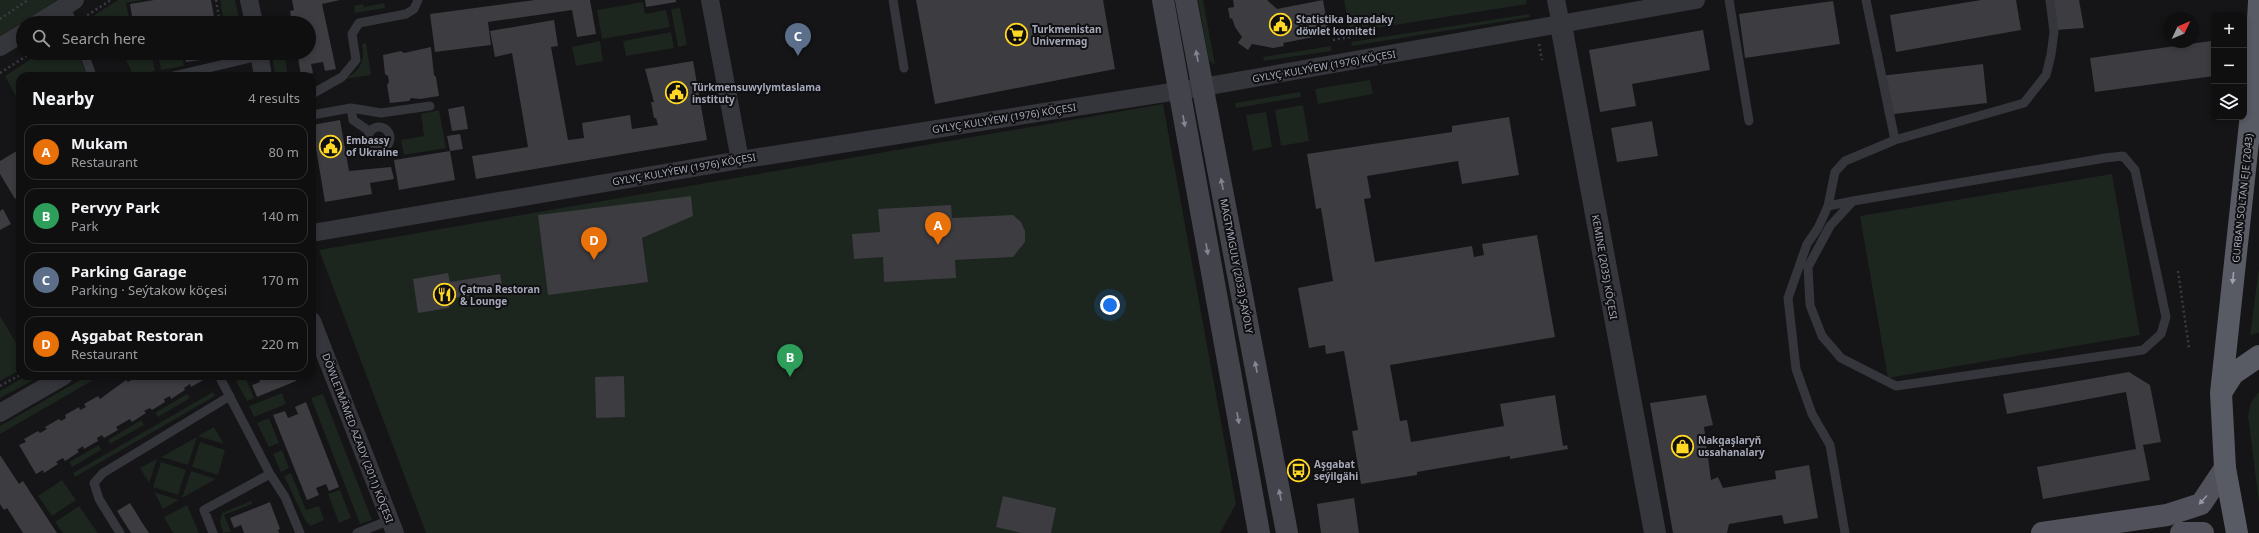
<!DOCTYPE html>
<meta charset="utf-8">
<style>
body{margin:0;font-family:"Noto Sans",sans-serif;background:#191819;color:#f1f3f6}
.controls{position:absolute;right:12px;top:12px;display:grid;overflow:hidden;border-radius:8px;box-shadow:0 2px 6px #0003}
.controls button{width:36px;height:36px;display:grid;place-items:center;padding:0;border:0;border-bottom:1px solid #302f30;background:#100f10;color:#f1f3f6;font:20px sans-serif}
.compass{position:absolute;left:2163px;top:12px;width:36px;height:36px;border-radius:50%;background:#100f10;box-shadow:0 2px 6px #0003;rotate:46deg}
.you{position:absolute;left:1110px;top:305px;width:14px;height:14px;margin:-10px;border:3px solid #fff;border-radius:50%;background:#1a73e8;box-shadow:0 0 0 6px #1a73e833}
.badge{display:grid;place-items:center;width:26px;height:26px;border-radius:50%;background:#d93025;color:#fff;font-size:13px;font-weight:700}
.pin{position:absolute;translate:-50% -33px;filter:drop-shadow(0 1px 2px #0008)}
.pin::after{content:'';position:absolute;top:21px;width:14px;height:12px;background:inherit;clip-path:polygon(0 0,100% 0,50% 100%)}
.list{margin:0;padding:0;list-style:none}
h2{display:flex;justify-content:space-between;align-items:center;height:52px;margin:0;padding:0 16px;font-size:17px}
h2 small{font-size:13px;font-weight:400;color:#9c9c9f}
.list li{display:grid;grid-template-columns:26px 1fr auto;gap:12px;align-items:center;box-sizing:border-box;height:56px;margin:0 8px 8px;padding:0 8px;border:1px solid #302f30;border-radius:12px}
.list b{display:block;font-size:15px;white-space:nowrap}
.list p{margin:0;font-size:13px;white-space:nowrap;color:#9c9c9f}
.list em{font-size:13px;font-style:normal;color:#9c9c9f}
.icon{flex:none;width:22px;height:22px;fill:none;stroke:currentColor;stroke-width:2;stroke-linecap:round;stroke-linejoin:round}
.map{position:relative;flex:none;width:2259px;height:533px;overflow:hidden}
.search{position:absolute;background:#100f10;box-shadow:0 2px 6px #0003;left:16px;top:16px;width:300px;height:44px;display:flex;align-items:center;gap:10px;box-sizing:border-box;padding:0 14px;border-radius:22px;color:#9c9c9f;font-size:15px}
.panel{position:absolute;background:#100f10;box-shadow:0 2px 6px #0003;left:16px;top:72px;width:300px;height:308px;border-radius:12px}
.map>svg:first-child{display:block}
.green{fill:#1c251e}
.building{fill:#3c3c41}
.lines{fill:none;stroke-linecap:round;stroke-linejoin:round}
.path{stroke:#3b3c43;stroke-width:2.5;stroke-dasharray:2 3;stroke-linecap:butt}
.service{stroke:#35353c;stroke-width:9}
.minor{stroke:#35353c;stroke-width:18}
.tertiary{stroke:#35353c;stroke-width:22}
.secondary{stroke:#43434c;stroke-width:22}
.primary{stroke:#51515b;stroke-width:22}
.trunk{stroke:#585a64;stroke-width:22}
.oneway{fill:#838592}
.oneway2{fill:#9da0b0}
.oneway3{fill:#9497a5}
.labels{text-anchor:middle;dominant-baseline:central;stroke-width:4;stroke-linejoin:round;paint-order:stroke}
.poi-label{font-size:10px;font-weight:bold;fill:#a5a8b8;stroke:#100f11;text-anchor:start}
.street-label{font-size:10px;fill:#a5a8b8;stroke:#100f11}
</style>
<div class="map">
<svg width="2259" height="533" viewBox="0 0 2259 533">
<rect width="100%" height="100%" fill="#151416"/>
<!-- green -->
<path class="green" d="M0 0H57L0 37Z
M118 0H142L126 3 130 23H109L106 19 100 23H82Z
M220 0H235L240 23H224Z
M1198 0H1203L1215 65 1209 61Z
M1344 0H1526L1527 4 1350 32Z
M643 2 645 14 666 10 670 27 602 39 597 10Z
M384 3 385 8 355 13 354 6 363 4 364 7Z
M680 8 687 45 678 47 671 9Z
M1529 14 1530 17 1352 46 1351 42Z
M671 32 674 48 626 56 623 41Z
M600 41 603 61 576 66 572 47Z
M366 43 371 75 345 79C361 70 365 61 362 44Z
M1331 46V51L1264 61 1263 57Z
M40 53H78L87 76H20V104L5 76Z
M123 53H151L155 71 133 75Z
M158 53H182L184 66 161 70Z
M272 53H284L288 76H275Z
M1370 80 1373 94 1318 104 1315 89Z
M1300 92 1301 97 1236 108 1235 103Z
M1163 104 1236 504 1220 533H426L319 250Z
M1303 105 1309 141 1281 146 1275 110Z
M439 110 446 148 404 155 401 140 424 136 421 114Z
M1266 112 1272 147 1253 151 1246 115Z
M2112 174 2140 335 1888 378 1860 216Z
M2259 268V333L2250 335Z
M0 316 20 349V370L0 381Z
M26 376 37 378 0 398V391Z
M87 376H100L0 434V426Z
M245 377 254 398 247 401 236 381Z
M213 392 215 396 75 477 73 473Z
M2259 392V503L2248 416 2251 402Z
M282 393 286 404 254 417 249 406Z
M187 394 190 398 158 417 155 413Z
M323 394 372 520 360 524 311 398Z
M269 418 279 443 269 447 257 423Z
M141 420 144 425 110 444 108 440Z
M214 427 224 444 198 436Z
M197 437 188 465 161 457Z
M200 442 225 450 218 475 192 467Z
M99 445 101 450 72 467 69 462Z
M282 450 289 468 281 472 273 454Z
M157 459 149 483 140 468Z
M161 462 186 470 178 495 153 487Z
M191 471 216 479 182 498Z
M291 473 306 510 319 506 324 520 311 526 306 522 284 476Z
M62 480 76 500 52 516 38 496Z
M340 490 351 518 339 523 328 494Z
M154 492 179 500 163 509Z
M251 501 252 504 224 515 231 532 223 533 220 522 222 513Z
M187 505 199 533H173L164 517Z
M79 506 98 533H63L55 522Z"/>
<!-- building -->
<path class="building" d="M154 0H211L214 17 216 16 217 23H133L130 4Z
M292 0H340L322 4 336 69 325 71 323 62 311 64 313 73 301 75 297 53H309V23H292L290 11 294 10Z
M535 0H590L596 34 577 37 572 10 488 22 491 45 435 52 430 14Z
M645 0H676V2L646 7Z
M916 0H1103L1115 69 935 104Z
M1233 0H1267L1277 9 1323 0 1329 34 1283 43 1284 46 1273 48 1252 44 1248 50 1238 43 1242 37 1235 27 1232 18 1230 19 1228 8 1234 7Z
M1981 0H2016L2021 30 1896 52 1890 15Z
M2051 0H2079L2084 28 2056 30Z
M1833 1 1840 44 1745 58 1739 14Z
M554 20 558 46 551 47 568 140 584 138 582 123 630 115 632 129 658 125 656 118H654L651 102H654L645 69 693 61 707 140 476 179 472 156 528 147 512 53 495 57 490 31Z
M1703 30 1710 70 1632 84 1636 106 1600 112 1589 50Z
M2211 41 2214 76 2095 92 2090 58Z
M431 47 434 75 436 77 439 96 420 99 411 98 409 101 390 103 387 85 389 82 388 76 385 74 383 55 401 51 404 53Z
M184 53H222L223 57 186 62Z
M1983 64 1987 103 1885 115 1880 76Z
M464 106 468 129 452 131 448 109Z
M1509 117 1519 175 1462 184 1458 161 1367 176 1371 198 1364 199 1375 262 1472 246 1474 257 1484 255 1482 244 1537 235 1555 337 1390 365 1400 421 1407 420 1411 442 1504 426 1500 404 1555 395 1563 446 1567 445 1568 449 1510 459V456L1417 472V475L1361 484 1352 431 1358 430 1344 351 1326 354 1325 345 1309 348 1298 288 1333 281 1321 208 1316 209 1307 154 1452 132V126Z
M340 120 349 171 391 167 394 179 370 183 372 194 325 202 312 125Z
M1652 121 1658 156 1617 162 1611 128Z
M460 134 463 149 450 151 455 180 399 190 394 160 450 151 447 136Z
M20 149V195L15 199 0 174V161Z
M691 196 693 216 642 238 648 282 548 295 538 215Z
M951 205 952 218 1013 215 1021 222 1025 231V242L1013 257 955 260 956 278 884 282 883 257 854 259 852 234 880 232 878 209Z
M3 209 11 224 0 230V211Z
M448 273 450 282 500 274 503 291 448 299 449 308 418 313 413 279Z
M2129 372 2150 385 2161 442 2143 445 2150 480 2043 499 2037 467 2136 449 2126 392 2007 414 2003 394Z
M132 376H204L205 379 191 387 190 384 184 388 185 390 171 399 170 396 164 399 165 402 152 410 150 408 144 411 146 413 132 422 130 419 116 427 118 430 104 438 102 435 97 438 98 441 84 449 83 446 77 450 79 452 65 461 63 458 56 462 58 464 44 473 43 470 36 474 19 445 26 442 24 439 38 431 40 433 47 429 45 427 59 419 61 421 66 418 65 415 79 407 80 410 86 407 84 404 98 396 100 399 126 380 128 382 133 379Z
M258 376H294L296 381 257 397 252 385 260 382Z
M624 376 625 417 596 418 595 377Z
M1706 395 1713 425 1704 427 1711 480 1718 477 1723 488 1776 479 1775 471 1809 465 1818 518 1784 524 1782 515 1729 524 1727 533H1673L1650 403Z
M306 402 339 487 329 491 326 484 316 488 319 495 307 500 273 415 285 411 288 418 298 414 295 407Z
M0 455 19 484 23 481 57 533H23L7 508 4 510 0 504Z
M1003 496 1056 508 1051 533H1021L996 527Z
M1354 498 1359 533H1321L1317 504Z
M270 502 280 529 278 530 279 533H244L241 525 234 528 230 518Z
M130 503 143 524 149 533H131L117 511Z"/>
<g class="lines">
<!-- path -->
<path class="path" d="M216 0 220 23
M83 18 111 0
M0 19 28 0
M1333 40 1351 37
M1539 44 1542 60
M0 73 31 53
M2178 271 2189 348
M0 386 20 375"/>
<!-- service -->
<path class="service" d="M893 0 904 68
M1729 0 1749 121
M1866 0 1895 140
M65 6 73 23
M84 53 92 76
M174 76 259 56
M312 94 342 77 356 60 352 34 359 23 406 14 414 9 418 0
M351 108 353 120 369 131
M312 115 351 108 381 113 430 106
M368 138a11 11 0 1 1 22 0a11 11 0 1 1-22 0Z
M1828 206 1853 201 2105 158 2123 156 2135 170 2166 317 2161 334 2143 350 1917 383 1896 386 1841 358 1822 336 1810 305 1808 267 1830 226 1853 201
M219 376 270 474 285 497 300 533
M120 533 99 499 94 483 103 473 230 396
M213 533 204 510 270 474
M357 533 390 520
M1845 533 1830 445 1812 414 1796 369 1788 298 1807 244 1818 228 1828 206 1835 172 1845 161 1895 140 2024 103 2046 75 2051 55 2054 32 2050 0"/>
<!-- minor -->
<path class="minor" d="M249 0 254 23
M710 0 740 160
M1556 0 1561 25
M38 23 75 0
M0 47 23 33
M259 53 263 76
M312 233 740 160 1203 87 1696 0
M312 321 395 533
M0 413 64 376"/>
<!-- tertiary -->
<path class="tertiary" d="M1561 25 1655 533"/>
<!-- secondary -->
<path class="secondary" d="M1163 0 1259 533
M1186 0 1287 533"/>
<!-- primary -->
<path class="primary" d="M2042 533 2167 515 2201 504 2225 468
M2181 533H2203"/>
<!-- trunk -->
<path class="trunk" d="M2221 393 2254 86 2259 2
M2237 533 2225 468 2221 393 2233 374 2259 356"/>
</g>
<!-- one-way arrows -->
<defs><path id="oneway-solid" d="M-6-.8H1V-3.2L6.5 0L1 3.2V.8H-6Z"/></defs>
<g class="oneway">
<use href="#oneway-solid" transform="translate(1197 56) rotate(-101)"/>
<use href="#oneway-solid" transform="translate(1184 121) rotate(80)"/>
<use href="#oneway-solid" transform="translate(1222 184) rotate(-101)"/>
<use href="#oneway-solid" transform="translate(1207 249) rotate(80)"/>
<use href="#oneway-solid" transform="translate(1256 367) rotate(-101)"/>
<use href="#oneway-solid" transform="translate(1238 418) rotate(80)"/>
<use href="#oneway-solid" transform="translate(1280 495) rotate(-101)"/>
</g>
<use class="oneway2" href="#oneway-solid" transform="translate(2233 278) rotate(96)"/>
<use class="oneway3" href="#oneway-solid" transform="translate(2203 500) rotate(132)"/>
<!-- icons -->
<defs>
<symbol id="civic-ring" viewBox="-11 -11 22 22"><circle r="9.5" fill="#100f11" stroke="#ffd824" stroke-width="1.5"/><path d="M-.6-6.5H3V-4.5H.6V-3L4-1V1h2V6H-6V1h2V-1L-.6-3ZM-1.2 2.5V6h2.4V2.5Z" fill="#ffd824"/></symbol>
<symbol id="supermarket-ring" viewBox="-11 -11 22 22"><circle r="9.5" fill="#100f11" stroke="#ffd824" stroke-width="1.5"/><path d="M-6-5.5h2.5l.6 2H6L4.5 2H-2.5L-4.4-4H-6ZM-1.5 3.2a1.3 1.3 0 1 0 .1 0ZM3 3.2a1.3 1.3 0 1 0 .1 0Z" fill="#ffd824"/></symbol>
<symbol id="restaurant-ring" viewBox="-11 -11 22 22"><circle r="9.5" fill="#100f11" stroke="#ffd824" stroke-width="1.5"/><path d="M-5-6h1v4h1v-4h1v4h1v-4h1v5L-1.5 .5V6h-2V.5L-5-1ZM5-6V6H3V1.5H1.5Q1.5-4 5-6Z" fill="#ffd824"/></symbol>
<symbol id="shop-ring" viewBox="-11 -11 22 22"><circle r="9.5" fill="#100f11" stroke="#ffd824" stroke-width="1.5"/><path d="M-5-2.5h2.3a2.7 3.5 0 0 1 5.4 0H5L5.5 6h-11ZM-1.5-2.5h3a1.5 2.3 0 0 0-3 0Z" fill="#ffd824"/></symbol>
<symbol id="bus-ring" viewBox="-11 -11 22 22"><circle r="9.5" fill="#100f11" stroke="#ffd824" stroke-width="1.5"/><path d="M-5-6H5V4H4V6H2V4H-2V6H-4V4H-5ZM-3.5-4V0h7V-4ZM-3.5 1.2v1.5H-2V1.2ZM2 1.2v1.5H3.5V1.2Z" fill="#ffd824"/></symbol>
</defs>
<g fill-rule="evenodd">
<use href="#civic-ring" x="1268" y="12" width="25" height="25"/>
<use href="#supermarket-ring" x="1004" y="22" width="25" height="25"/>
<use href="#civic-ring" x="664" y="80" width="25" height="25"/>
<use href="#civic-ring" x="318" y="134" width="25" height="25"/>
<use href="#restaurant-ring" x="432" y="282" width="25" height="25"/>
<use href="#shop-ring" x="1670" y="434" width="25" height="25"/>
<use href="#bus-ring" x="1286" y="458" width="25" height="25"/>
</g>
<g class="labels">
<!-- poi labels -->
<g class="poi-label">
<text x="1296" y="19">Statistika baradaky<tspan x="1296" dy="12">döwlet komiteti</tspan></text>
<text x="1032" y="29">Turkmenistan<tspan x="1032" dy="12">Univermag</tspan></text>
<text x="692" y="87">Türkmensuwylymtaslama<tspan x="692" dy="12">instituty</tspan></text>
<text x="346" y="140">Embassy<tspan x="346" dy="12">of Ukraine</tspan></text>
<text x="460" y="289">Çatma Restoran<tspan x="460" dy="12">&amp; Lounge</tspan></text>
<text x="1698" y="440">Nakgaşlaryň<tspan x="1698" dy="12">ussahanalary</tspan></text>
<text x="1314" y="464">Aşgabat<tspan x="1314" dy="12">seýilgähi</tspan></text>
</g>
<!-- street labels -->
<g class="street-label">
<text transform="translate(1324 66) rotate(-10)">GYLYÇ KULYÝEW (1976) KÖÇESI</text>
<text transform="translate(1004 118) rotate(-9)">GYLYÇ KULYÝEW (1976) KÖÇESI</text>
<text transform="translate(684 169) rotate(-10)">GYLYÇ KULYÝEW (1976) KÖÇESI</text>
<text transform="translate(2242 198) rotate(-84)">GURBAN SOLTAN EJE (2043)</text>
<text transform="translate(1237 266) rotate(79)">MAGTYMGULY (2033) ŞAÝOLY</text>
<text transform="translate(1605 267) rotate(80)">KEMINE (2035) KÖÇESI</text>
<text transform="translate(358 438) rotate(69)">DÖWLETMÄMED AZADY (2011) KÖÇESI</text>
</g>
</g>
</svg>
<div class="controls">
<button>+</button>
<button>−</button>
<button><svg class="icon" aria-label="layers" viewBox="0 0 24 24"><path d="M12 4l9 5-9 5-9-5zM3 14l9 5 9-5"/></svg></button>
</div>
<svg class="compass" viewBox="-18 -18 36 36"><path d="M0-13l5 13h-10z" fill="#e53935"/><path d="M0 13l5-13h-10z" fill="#9c9c9f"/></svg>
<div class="you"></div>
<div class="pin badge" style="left:938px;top:245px;background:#e8710a">A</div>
<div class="pin badge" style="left:790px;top:377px;background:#2e9e5b">B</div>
<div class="pin badge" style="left:798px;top:56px;background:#5c6f8a">C</div>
<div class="pin badge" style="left:594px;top:260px;background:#e8710a">D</div>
<div class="search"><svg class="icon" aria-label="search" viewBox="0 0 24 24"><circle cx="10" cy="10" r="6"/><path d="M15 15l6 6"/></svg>Search here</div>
<section class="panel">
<h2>Nearby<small>4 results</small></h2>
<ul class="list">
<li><span class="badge" style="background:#e8710a">A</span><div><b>Mukam</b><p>Restaurant</p></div><em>80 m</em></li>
<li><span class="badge" style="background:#2e9e5b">B</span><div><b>Pervyy Park</b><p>Park</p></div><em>140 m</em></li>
<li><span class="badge" style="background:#5c6f8a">C</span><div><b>Parking Garage</b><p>Parking · Seýtakow köçesi</p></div><em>170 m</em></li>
<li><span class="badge" style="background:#e8710a">D</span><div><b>Aşgabat Restoran</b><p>Restaurant</p></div><em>220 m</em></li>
</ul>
</section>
</div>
